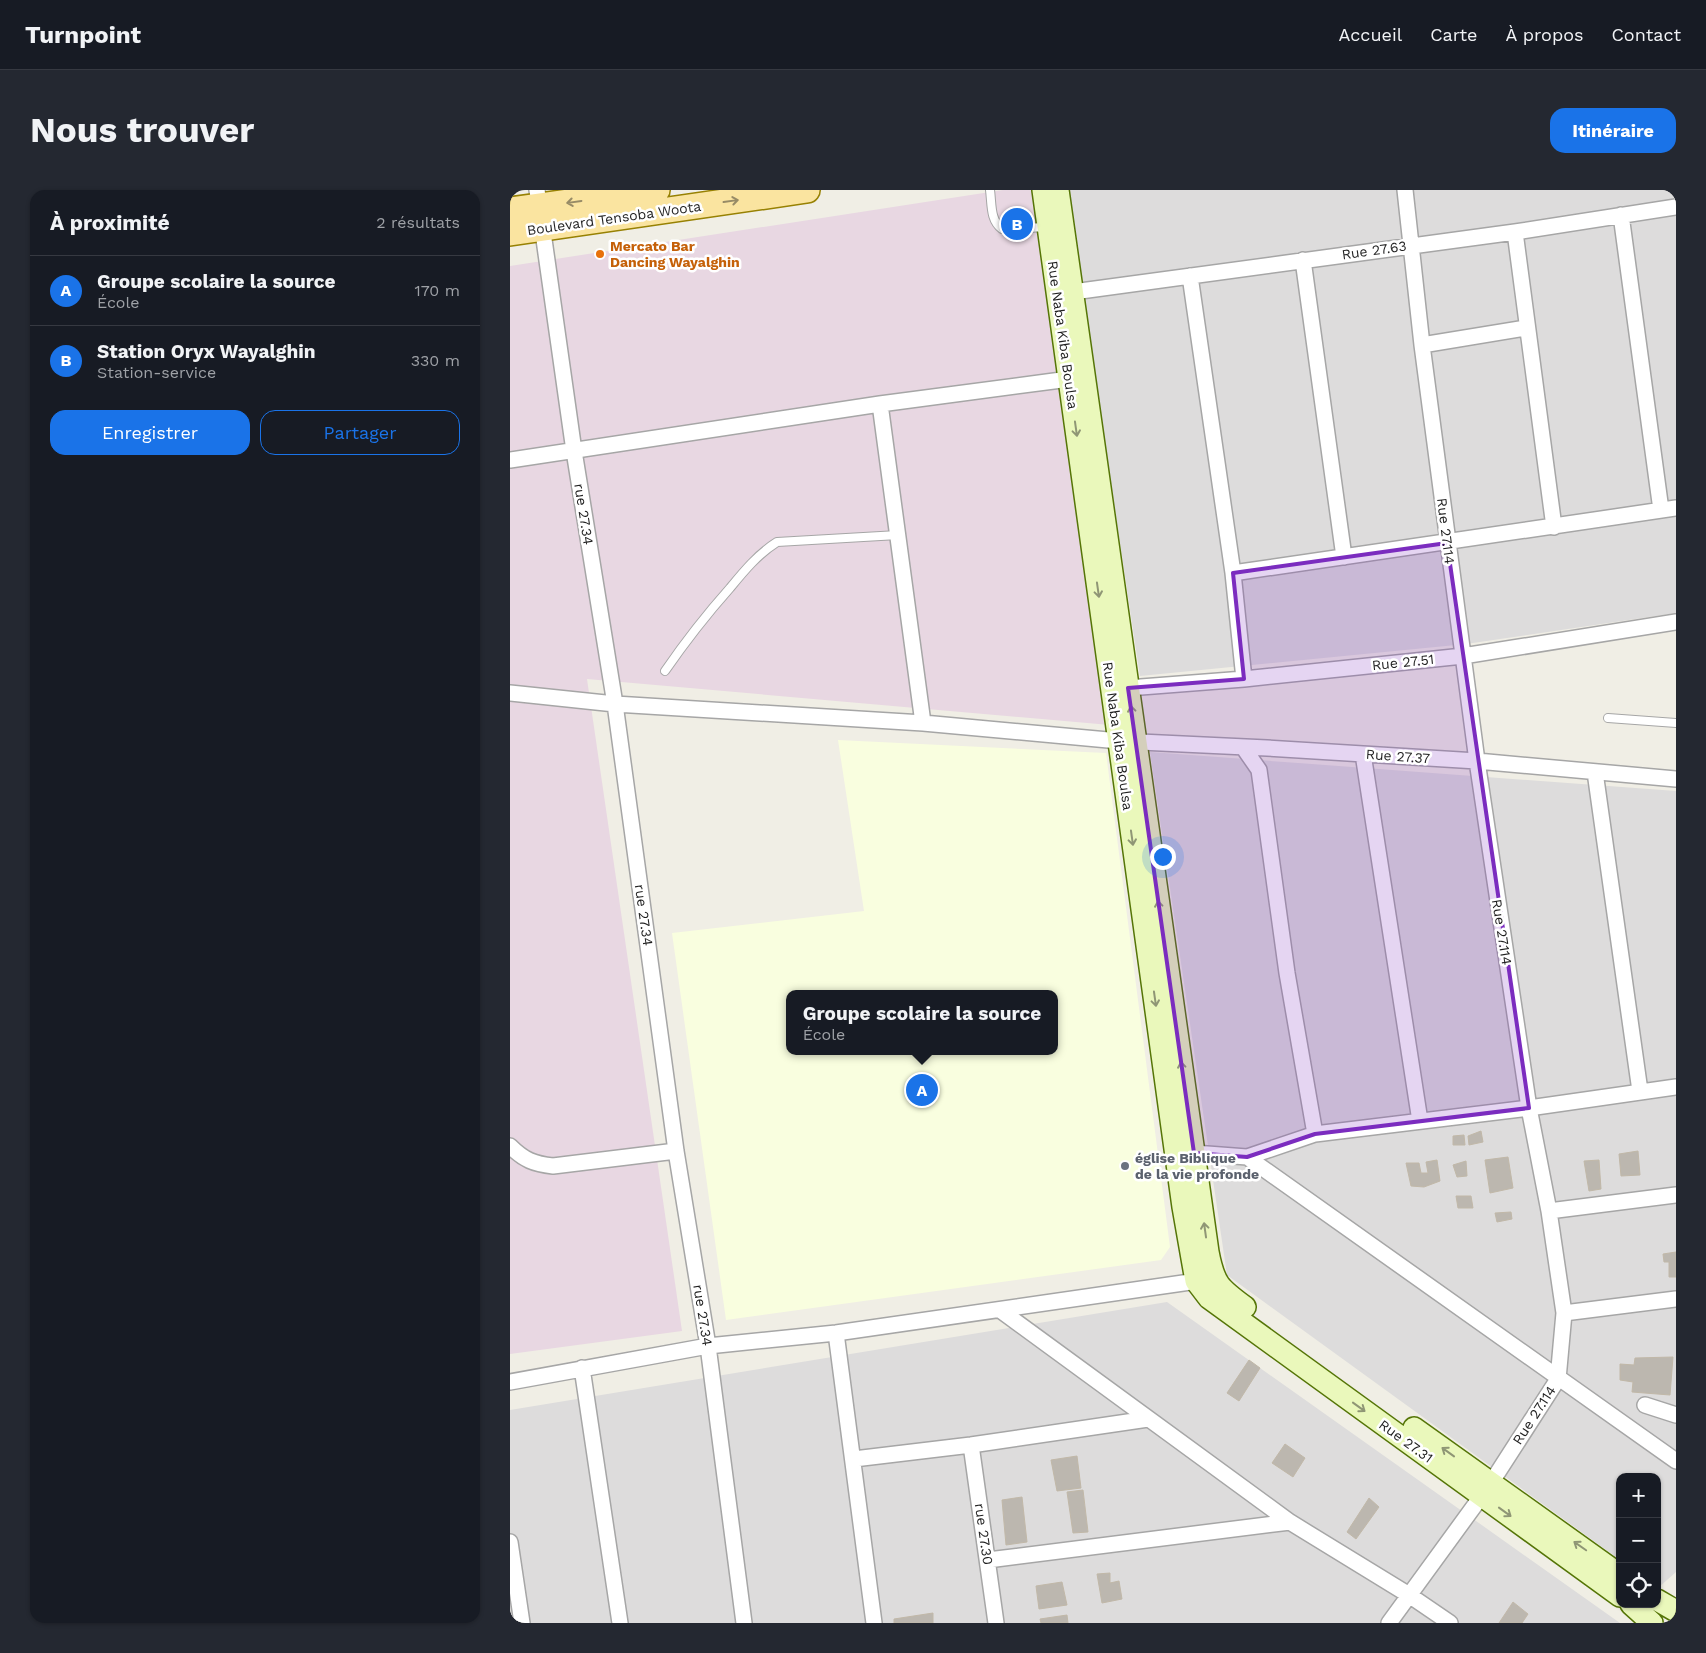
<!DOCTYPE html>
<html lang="fr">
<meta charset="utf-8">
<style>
body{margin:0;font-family:"Work Sans",sans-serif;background:#242831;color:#f1f3f6}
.controls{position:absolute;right:15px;bottom:15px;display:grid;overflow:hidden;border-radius:10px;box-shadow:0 1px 4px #0004}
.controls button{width:45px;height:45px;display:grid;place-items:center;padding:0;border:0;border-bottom:1px solid #363941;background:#171b24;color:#f1f3f6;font:25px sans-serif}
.you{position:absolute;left:652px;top:666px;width:18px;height:18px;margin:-12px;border:4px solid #fff;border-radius:50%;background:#1a73e8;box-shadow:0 0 0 8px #1a73e833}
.badge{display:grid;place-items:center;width:32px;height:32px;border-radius:50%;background:#1a73e8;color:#fff;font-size:16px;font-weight:700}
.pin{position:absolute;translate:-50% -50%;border:2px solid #fff;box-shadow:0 1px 5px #0006}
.popup{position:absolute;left:276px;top:800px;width:272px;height:65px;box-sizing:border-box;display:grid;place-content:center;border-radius:10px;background:#171b24;filter:drop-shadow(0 1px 4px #0005);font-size:16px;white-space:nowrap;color:#9ea1a6}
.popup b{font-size:19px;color:#f1f3f6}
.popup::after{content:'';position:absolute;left:50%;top:100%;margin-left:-10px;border:10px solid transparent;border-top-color:#171b24}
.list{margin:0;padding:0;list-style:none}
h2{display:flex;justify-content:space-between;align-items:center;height:65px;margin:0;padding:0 20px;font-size:21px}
h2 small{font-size:16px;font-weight:400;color:#9ea1a6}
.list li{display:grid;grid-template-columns:32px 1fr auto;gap:15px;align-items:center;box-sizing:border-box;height:70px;padding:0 20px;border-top:1px solid #363941}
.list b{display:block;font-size:19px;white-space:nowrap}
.list p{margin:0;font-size:16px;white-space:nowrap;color:#9ea1a6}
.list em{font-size:16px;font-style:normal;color:#9ea1a6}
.actions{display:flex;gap:10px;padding:15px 20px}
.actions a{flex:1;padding:11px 0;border:1px solid #1a73e8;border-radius:15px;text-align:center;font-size:18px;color:#1a73e8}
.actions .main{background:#1a73e8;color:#fff}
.icon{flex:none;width:28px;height:28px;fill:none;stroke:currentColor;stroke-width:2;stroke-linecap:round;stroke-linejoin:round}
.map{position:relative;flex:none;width:1166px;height:1433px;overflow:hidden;border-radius:15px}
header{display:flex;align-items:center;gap:30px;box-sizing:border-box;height:70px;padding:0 25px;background:#171b24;border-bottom:1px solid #363941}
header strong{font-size:24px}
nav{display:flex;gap:28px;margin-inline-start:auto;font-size:18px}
.intro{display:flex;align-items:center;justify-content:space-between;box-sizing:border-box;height:120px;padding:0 30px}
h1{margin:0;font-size:35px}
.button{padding:12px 22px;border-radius:15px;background:#1a73e8;color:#fff;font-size:18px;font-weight:700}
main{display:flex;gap:30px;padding:0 30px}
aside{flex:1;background:#171b24;border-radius:15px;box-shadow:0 1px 4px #0004}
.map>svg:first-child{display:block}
.residential{fill:#dddcdc}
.industrial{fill:#e8d7e2}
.education{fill:#f9fedf;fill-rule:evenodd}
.building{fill:#bcb7af;stroke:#c1b8a8}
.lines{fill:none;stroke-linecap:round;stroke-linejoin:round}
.lane-casing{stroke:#a6a6a6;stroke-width:10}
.street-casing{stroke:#a6a6a6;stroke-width:18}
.secondary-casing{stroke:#557507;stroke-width:24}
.primary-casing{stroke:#978103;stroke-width:28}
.lane{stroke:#fff;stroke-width:8}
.street{stroke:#fff;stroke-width:15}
.secondary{stroke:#eaf8bb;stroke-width:21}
.primary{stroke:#fae4a0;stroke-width:25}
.oneway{stroke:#978b66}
.oneway2{stroke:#8f9675}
.marked{fill:#7b2cbf;fill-opacity:0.2;stroke:#7b2cbf;stroke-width:4;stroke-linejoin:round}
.food-dot{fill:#e8710a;stroke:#fff;stroke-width:2}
.worship-dot{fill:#6b7280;stroke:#fff;stroke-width:2}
.labels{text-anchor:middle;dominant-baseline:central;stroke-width:5;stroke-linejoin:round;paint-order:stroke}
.street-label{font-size:14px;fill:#1f1f1f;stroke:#fff}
.food-label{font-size:14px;font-weight:bold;fill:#c56008;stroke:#fff;text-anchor:start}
.worship-label{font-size:14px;font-weight:bold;fill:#5b616d;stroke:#fff;text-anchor:start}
</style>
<header>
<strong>Turnpoint</strong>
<nav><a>Accueil</a><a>Carte</a><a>À propos</a><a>Contact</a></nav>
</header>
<div class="intro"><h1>Nous trouver</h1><a class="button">Itinéraire</a></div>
<main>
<aside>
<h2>À proximité<small>2 résultats</small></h2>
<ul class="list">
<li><span class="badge">A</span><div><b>Groupe scolaire la source</b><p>École</p></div><em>170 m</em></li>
<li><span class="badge">B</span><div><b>Station Oryx Wayalghin</b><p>Station-service</p></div><em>330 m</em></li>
</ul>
<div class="actions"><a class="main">Enregistrer</a><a>Partager</a></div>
</aside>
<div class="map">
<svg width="1166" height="1433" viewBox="0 0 1166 1433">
<rect width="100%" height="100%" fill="#f0eee5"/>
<!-- residential -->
<path class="residential" d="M557 0H1166V423L956 454 630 486Z
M640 562 1166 601V1382L1148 1398 1147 1287H1110V1370L717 1085Z
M657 1112 1110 1433H0V1220Z"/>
<!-- industrial -->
<path class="industrial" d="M493 0H528L600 535 77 489 172 1141 0 1164V76Z"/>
<!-- education -->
<path class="education" d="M328 550 596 563 660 1057 651 1070 216 1130 162 743 354 721ZM280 804H544V861H280Z"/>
<!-- building -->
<path class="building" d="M971 941 973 952 959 955 958 946Z
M954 945 955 955H943V946Z
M1128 961 1130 985 1111 986 1109 964Z
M998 967 1003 998 980 1003 975 970Z
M927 970 930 991 914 997 901 996 896 973H909L911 983H918L916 972Z
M1089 970 1091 999 1079 1001 1074 971Z
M956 971 957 986 947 987 943 975Z
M946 1006H961L963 1018H948Z
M1001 1022 1002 1029 987 1032 985 1023Z
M1166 1062V1087H1159V1072H1154L1153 1064Z
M1163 1167 1160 1205 1122 1202 1123 1192 1110 1190V1174L1124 1175 1125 1168Z
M739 1170 750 1178 729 1211 717 1203Z
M775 1254 795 1268 783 1287 762 1273Z
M567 1266 571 1298 547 1301 541 1270Z
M573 1300 578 1342 563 1343 557 1302Z
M512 1307 517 1352 496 1355 492 1310Z
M859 1308 869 1317 846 1349 837 1342Z
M600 1383V1393L609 1391 612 1409 592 1413 587 1384Z
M552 1392 557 1415 529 1419 526 1396Z
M1003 1412 1018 1424 1012 1433H989Z
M423 1423V1433H384V1429Z
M557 1425 558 1433H531L530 1429Z"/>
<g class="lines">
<defs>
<path id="lane" d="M480 0C482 15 480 30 492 39L537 37
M155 481C175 452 196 425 220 398 234 381 248 364 267 352L388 345
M1098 528 1166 533"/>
<path id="street" d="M27 0 64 261 105 514 166 961 198 1156 234 1433
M1111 25 1151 320
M1005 42 1044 337
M793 70 834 367
M680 86 723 383 734 489
M563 102 1005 42 1166 17
M912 155 1016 138
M370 214 413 533
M0 270 370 214 559 189
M723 383 1166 318
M618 498 734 489 953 466 1166 432
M0 503 105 514 413 533 609 551 757 558 967 571 1166 589
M733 557 749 580 777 783 805 944
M853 564 910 931
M1085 582 1130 901
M0 956C14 970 24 974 43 976L166 961
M684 963 737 967 805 944 1019 918 1166 897
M737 967 1166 1271
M1039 1021 1166 1005
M490 1120 780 1332 899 1405 940 1433
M1054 1123 1166 1109
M326 1143 364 1433
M72 1178 110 1433
M0 1192 198 1156 326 1143 694 1090
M1135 1215 1166 1225
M461 1255 486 1433
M344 1269 461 1255 638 1229
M0 1352 12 1433
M478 1370 780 1332
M879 1433 981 1293 1048 1189 1054 1123 1039 1021 1019 918 967 571 912 155 895 0"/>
<path id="secondary" d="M533 0 673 1017 686 1091 699 1108 1110 1406
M548 0 698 1062C704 1094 709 1098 735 1117
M904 1238 1110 1385
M1147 1410 1166 1421
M1121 1414 1142 1433"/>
<path id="primary" d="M0 20 147 0
M0 43 297 0"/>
</defs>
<!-- lane casing -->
<use href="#lane" class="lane-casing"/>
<!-- street casing -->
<use href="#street" class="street-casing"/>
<!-- secondary casing -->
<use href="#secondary" class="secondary-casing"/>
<!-- primary casing -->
<use href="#primary" class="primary-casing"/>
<!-- lane -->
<use href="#lane" class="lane"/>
<!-- street -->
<use href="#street" class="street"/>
<!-- secondary -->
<use href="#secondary" class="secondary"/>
<!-- primary -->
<use href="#primary" class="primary"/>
</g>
<!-- one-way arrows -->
<defs><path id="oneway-shaft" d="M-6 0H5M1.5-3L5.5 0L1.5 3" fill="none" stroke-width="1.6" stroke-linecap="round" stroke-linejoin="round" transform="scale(1.25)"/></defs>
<g class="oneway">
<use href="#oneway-shaft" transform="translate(221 11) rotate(-8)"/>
<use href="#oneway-shaft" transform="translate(64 12) rotate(172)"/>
</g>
<g class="oneway2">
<use href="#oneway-shaft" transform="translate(566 239) rotate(82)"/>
<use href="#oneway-shaft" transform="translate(588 400) rotate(82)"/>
<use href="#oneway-shaft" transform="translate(622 523) rotate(-98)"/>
<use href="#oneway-shaft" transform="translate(622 648) rotate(82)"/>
<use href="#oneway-shaft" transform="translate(649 718) rotate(-98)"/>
<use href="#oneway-shaft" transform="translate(645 809) rotate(82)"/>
<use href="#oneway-shaft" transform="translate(672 879) rotate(-98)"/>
<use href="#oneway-shaft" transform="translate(695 1040) rotate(-98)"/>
<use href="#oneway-shaft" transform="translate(849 1217) rotate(36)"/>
<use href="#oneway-shaft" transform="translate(938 1262) rotate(-144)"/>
<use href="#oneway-shaft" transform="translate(995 1322) rotate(36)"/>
<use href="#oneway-shaft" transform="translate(1070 1356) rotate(-145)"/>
</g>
<!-- marked area -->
<path class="marked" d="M937 353 1019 918 805 944 737 967 684 963 618 498 734 489 723 383Z"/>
<!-- markers -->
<circle class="food-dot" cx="90" cy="64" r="5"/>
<circle class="worship-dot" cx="615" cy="976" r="5"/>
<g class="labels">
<!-- street labels -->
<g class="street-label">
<text transform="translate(104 28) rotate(-8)">Boulevard Tensoba Woota</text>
<text transform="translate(864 60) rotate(-8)">Rue 27.63</text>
<text transform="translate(553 145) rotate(82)">Rue Naba Kiba Boulsa</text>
<text transform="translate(74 324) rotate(81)">rue 27.34</text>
<text transform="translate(936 341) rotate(83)">Rue 27.114</text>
<text transform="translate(893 472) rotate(-6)">Rue 27.51</text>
<text transform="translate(608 546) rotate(82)">Rue Naba Kiba Boulsa</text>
<text transform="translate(888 566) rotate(4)">Rue 27.37</text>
<text transform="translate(134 725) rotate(82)">rue 27.34</text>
<text transform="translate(992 742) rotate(81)">Rue 27.114</text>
<text transform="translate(193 1125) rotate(81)">rue 27.34</text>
<text transform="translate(1024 1225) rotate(-57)">Rue 27.114</text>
<text transform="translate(896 1251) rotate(36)">Rue 27.31</text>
<text transform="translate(474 1344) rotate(82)">rue 27.30</text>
</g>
<!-- food labels -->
<g class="food-label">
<text x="100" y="56">Mercato Bar<tspan x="100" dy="16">Dancing Wayalghin</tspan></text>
</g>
<!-- worship labels -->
<g class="worship-label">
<text x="625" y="968">église Biblique<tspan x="625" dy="16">de la vie profonde</tspan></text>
</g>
</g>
</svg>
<div class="controls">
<button>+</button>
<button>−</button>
<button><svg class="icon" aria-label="locate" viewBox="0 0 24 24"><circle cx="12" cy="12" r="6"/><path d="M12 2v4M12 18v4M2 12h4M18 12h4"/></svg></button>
</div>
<div class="you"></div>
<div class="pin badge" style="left:412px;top:900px">A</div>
<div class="popup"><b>Groupe scolaire la source</b>École</div>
<div class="pin badge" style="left:507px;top:34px">B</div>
</div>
</main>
